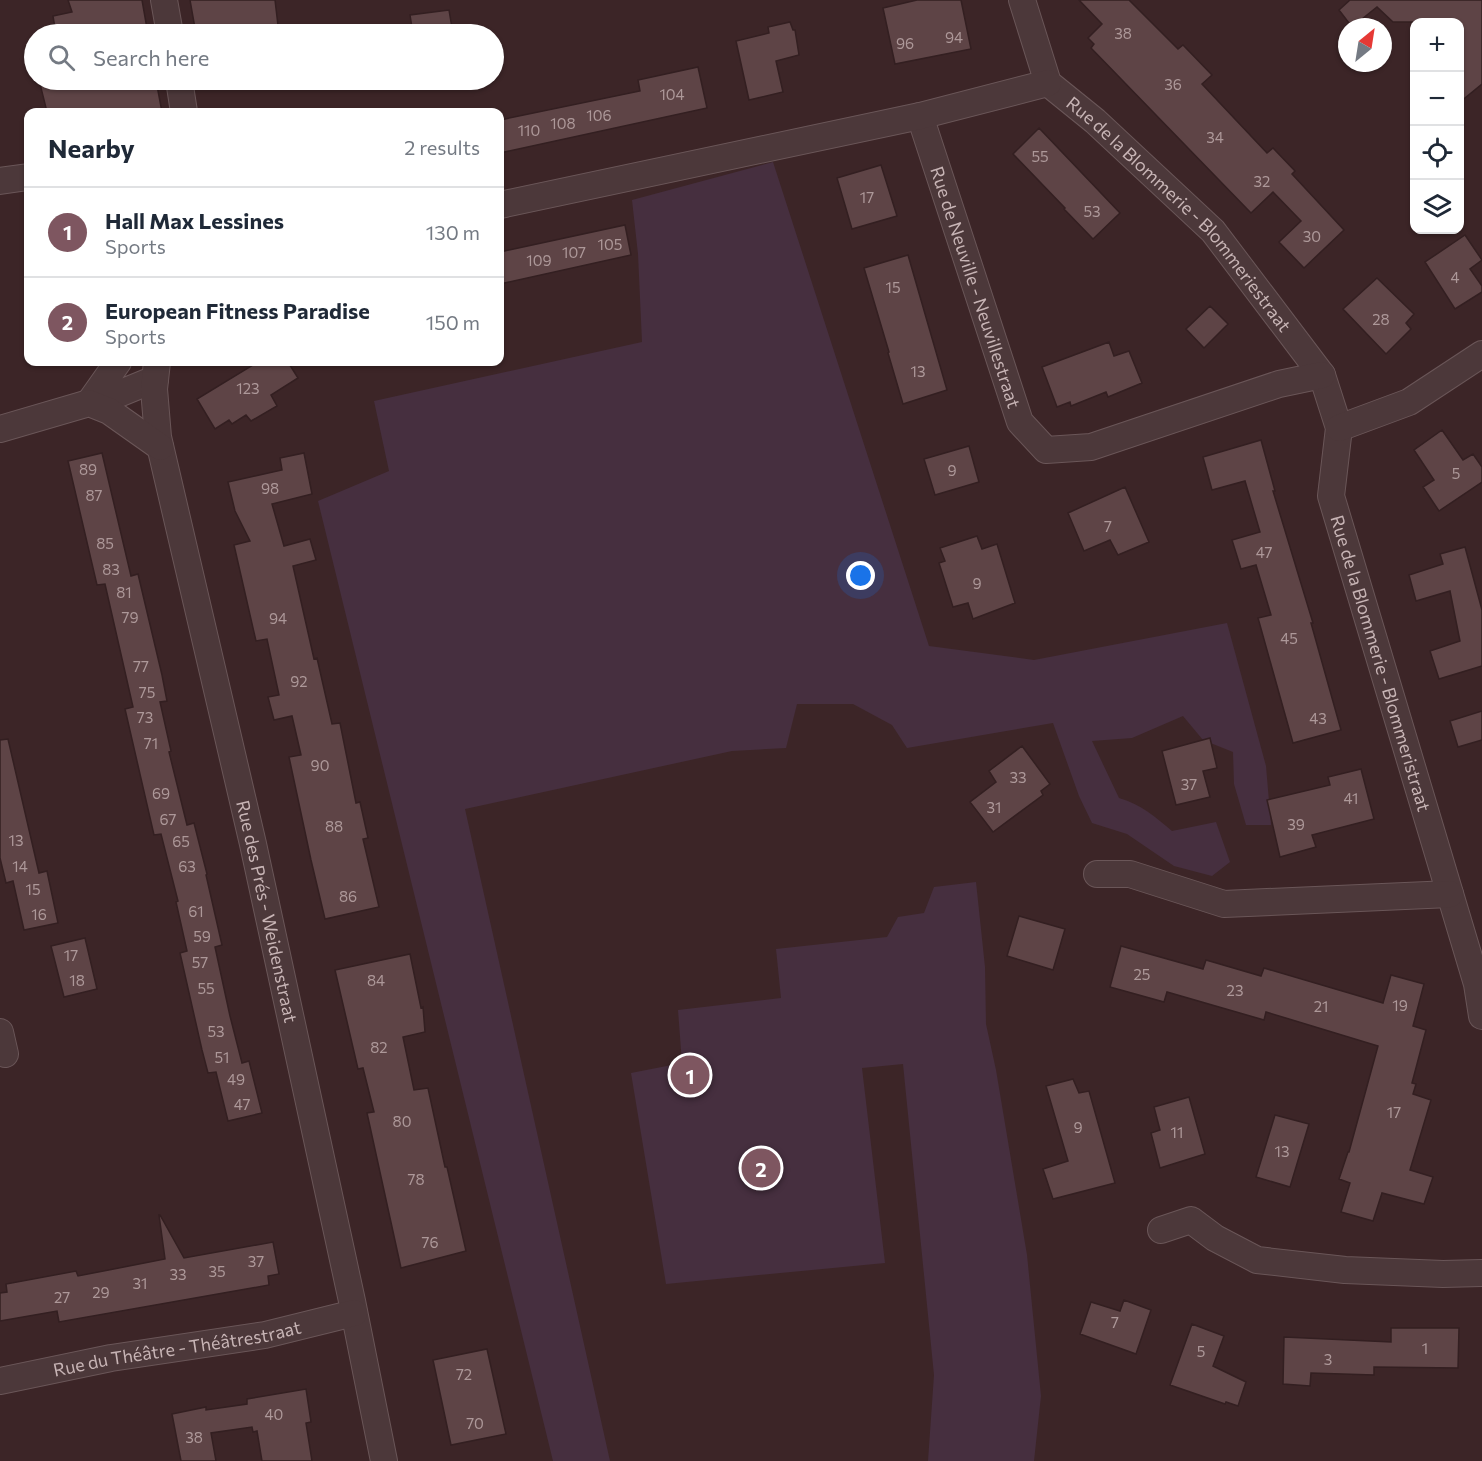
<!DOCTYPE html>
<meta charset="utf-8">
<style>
body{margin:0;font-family:Commissioner,sans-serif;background:#f6f6f7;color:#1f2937}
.controls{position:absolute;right:18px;top:18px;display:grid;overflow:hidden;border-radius:12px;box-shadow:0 2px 4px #0004}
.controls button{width:54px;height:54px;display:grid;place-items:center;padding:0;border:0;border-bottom:2px solid #e0e1e3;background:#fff;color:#1f2937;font:30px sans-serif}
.compass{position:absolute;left:1338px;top:18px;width:54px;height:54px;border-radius:50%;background:#fff;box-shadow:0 2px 4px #0004;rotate:30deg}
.you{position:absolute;left:861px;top:576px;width:21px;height:21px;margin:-15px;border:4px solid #fff;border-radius:50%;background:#1a73e8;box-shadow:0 0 0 9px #1a73e833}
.badge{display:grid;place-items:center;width:39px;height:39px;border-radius:50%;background:#7e5660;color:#fff;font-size:20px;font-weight:700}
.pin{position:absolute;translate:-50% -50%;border:3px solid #fff;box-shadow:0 2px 6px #0006}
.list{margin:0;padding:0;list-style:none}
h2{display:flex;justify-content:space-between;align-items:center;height:78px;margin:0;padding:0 24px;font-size:26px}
h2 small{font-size:20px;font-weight:400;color:#747a83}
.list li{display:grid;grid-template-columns:39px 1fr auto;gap:18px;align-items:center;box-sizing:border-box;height:90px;padding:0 24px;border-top:2px solid #e0e1e3}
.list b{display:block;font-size:22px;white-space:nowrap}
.list p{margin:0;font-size:20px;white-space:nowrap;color:#747a83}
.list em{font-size:20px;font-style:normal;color:#747a83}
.icon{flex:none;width:33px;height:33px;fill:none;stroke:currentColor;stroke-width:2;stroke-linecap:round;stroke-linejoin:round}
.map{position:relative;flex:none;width:1482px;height:1461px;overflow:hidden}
.search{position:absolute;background:#fff;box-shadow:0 2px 4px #0004;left:24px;top:24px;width:480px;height:66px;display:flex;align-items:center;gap:15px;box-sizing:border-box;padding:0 21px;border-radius:33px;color:#747a83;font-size:22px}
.panel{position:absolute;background:#fff;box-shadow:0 2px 4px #0004;left:24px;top:108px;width:480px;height:258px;border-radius:12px}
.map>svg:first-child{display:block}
.green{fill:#462f3f}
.building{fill:#5e4446;stroke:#331f21;stroke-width:1.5}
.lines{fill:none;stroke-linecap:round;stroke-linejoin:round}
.street-casing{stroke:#6a5658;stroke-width:28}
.street{stroke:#4c383a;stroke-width:26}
.labels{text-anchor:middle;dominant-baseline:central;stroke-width:4.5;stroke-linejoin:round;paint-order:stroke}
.number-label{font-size:15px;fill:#ad9899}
.street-label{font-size:18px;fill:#c7b4b5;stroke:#311d1f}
</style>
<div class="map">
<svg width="1482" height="1461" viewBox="0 0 1482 1461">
<rect width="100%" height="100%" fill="#3c2527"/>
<!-- green -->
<path class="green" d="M773 162 929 646 1034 660 1227 623 1266 766 1271 825H1246L1234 784 1233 752 1203 740 1183 716 1132 738 1092 741 1119 798C1142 805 1154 816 1172 831L1216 822 1230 862 1212 876 1174 866 1127 834 1092 823 1079 796 1053 723 907 748 892 725 853 704H797L786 748 732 751 465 809 610 1461H553L318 501 389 471 374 401 642 342 638 254 632 200Z
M976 882 985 967 986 1024 996 1070 1027 1255 1041 1396 1034 1461H928L934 1375 903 1064 862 1068 885 1263 666 1284 631 1073 682 1063 678 1010 781 998 776 949 887 937 898 917 924 913 934 887Z"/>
<!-- building -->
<path class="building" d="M68 0H142L148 34H56L53 16 72 12Z
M190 0H275L279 34H196Z
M917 0H961L971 49 895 64 883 8Z
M1079 0H1129L1178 49 1183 45 1212 75 1202 84 1267 153 1273 148 1295 171 1292 174 1344 230 1304 268 1279 242 1301 221 1273 192 1251 213 1091 48 1094 44 1088 38 1102 24Z
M1350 0H1482V84L1460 102V22H1393L1377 7 1352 27 1339 10Z
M449 10 453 34H413L410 15Z
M790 22 793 30H795L799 55 776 61 783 92 749 100 736 41 769 33 768 27Z
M698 67 707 108 500 153V120L640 91 638 80Z
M39 80H102L103 83 127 80H156L162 112H47Z
M1039 128 1120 213 1093 239 1064 209 1065 208 1013 154Z
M881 165 897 216 852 229 837 178Z
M625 225 631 255 500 284V252Z
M1465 235 1482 260 1470 269 1482 286V292L1455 309 1425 262Z
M908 255 947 390 903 404 888 353 889 352 864 268Z
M1377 278 1414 314 1406 323 1411 329 1386 354 1343 309Z
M1210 306 1228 324 1204 348 1186 329Z
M1109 342 1114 356 1129 351 1142 383 1108 397 1106 392 1071 406 1070 402 1057 407 1042 367Z
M258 362H288L298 378 271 395 277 406 251 421 246 415 232 424 229 420 215 429 197 399Z
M1442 430 1463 460 1473 454 1482 467V482L1439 511 1423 487 1434 480 1414 450Z
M1261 440 1275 491H1273L1313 623H1311L1341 730 1293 743 1258 618 1271 615 1256 565 1241 569 1232 540 1260 532 1245 481 1212 490 1203 457Z
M969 446 979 482 935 495 924 459Z
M102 453 131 576 138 574 162 675 167 701 160 702 171 751 169 752 187 825 194 823 207 874 206 875 222 945 215 947 230 1016 242 1063 249 1061 262 1113 228 1121 216 1072 208 1073 202 1050 180 953 187 951 176 902 178 901 161 834 154 835 125 709 133 707 105 584 97 585 68 461Z
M304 453 312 494 272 504 284 546 310 539 316 560 293 566 314 659 317 658 332 724 340 723 356 803 360 802 368 838 363 839 379 907 325 919 311 860 289 757 301 755 292 716 274 720 268 697 279 695 267 639 256 641 234 545 250 541 235 511 228 482 282 470 280 458Z
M1125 487 1149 542 1118 555 1110 540 1084 551 1068 513Z
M977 536 982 549 997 544 1015 603 973 619 968 603 953 607 939 563 945 561 940 548Z
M1465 547 1482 610V666L1439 679 1430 651 1460 641 1450 591 1416 601 1409 575 1443 564 1440 554Z
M1482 711V740L1458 747 1450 721Z
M1210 738 1217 768 1203 771 1210 797 1176 805 1162 751Z
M8 739 39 873 47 871 58 923 24 930 13 881 6 883 0 858V740Z
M1022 746 1050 784 1041 791 1043 795 993 832 970 802 996 782 989 771Z
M1361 769 1374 819 1312 835 1316 847 1280 857 1267 800 1330 785 1328 777Z
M1019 916 1065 929 1053 970 1007 956Z
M85 938 97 989 64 997 51 946Z
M1121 946 1203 969 1206 960 1261 976 1264 968 1383 1003 1391 975 1424 984 1413 1026 1426 1030 1412 1083 1416 1084 1413 1094 1431 1100 1410 1170 1433 1177 1424 1204 1382 1193 1373 1221 1341 1212 1350 1183 1339 1179 1348 1152H1349L1378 1046 1266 1012 1264 1020 1167 992 1164 1002 1110 987Z
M410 954 421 1008 423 1007 425 1032 403 1037 414 1090 428 1088 445 1167H447L466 1251 401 1268 367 1113 374 1112 363 1068 358 1069 335 970Z
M1073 1079 1079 1093 1089 1091 1115 1183 1053 1199 1043 1169 1068 1161 1046 1086Z
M1189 1097 1205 1154 1160 1168 1151 1133 1160 1130 1154 1107Z
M1275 1115 1309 1124 1290 1187 1256 1177Z
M159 1215H160L184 1258 273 1242 279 1274 268 1276 269 1285 59 1322 57 1311 0 1321V1293L7 1292 6 1284 76 1271 78 1276 165 1259Z
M1124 1300 1151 1310 1136 1354 1080 1334 1091 1302 1120 1311Z
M1192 1324 1224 1336 1213 1366 1246 1382 1238 1406 1226 1402 1225 1404 1170 1385Z
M1391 1328H1459L1458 1368 1374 1367V1375L1311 1373 1310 1386 1283 1384 1284 1337 1391 1342Z
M487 1349 506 1434 451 1445 433 1360Z
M306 1389 311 1422 306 1423 312 1461H262L257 1431 253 1432 252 1427 211 1433 216 1461H181L172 1414 206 1407V1410L247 1404V1399Z"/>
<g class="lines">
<defs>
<g id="street">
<path d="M164 0 170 34"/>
<path id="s1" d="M1022 0 1048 83 1095 121 1213 231 1322 375 1339 428 1331 496 1477 984 1482 1016"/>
<path d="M179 80 184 112"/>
<path id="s2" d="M920 116 1020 422 1046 450 1091 447 1279 384 1322 375"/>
<path d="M0 181 28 177"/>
<path d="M500 205 920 116 1048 83"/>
<path d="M118 362 89 403 116 395 155 379"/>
<path id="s3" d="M157 362 154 389 158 437 253 844 352 1301 384 1461"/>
<path d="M1339 428 1409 402 1482 354"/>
<path d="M0 429 89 403 109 411 160 447"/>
<path d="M1097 874H1130L1224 904 1450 894"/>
<path d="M0 1032 5 1054"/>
<path d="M1161 1230 1191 1220 1215 1238 1257 1260 1345 1270 1443 1274 1482 1273"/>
<path id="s4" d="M0 1381 111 1358 265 1335 354 1313"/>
</g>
</defs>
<!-- street casing -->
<use href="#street" class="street-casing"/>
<!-- street -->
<use href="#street" class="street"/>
</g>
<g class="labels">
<!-- number labels -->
<g class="number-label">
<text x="1123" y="33">38</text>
<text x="954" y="37">94</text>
<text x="905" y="43">96</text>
<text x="1173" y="84">36</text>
<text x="672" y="94">104</text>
<text x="599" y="115">106</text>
<text x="563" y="123">108</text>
<text x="529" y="130">110</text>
<text x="1215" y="137">34</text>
<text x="1040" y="156">55</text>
<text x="1262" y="181">32</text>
<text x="867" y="197">17</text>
<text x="1092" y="211">53</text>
<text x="1312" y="236">30</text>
<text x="610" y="244">105</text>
<text x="574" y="252">107</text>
<text x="539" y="260">109</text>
<text x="1455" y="277">4</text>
<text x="893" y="287">15</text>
<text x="1381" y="319">28</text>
<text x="918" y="371">13</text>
<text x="248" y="388">123</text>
<text x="88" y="469">89</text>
<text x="952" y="470">9</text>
<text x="1456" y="473">5</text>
<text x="270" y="488">98</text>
<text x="94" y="495">87</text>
<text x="1108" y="526">7</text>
<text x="105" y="543">85</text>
<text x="1264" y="552">47</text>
<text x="111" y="569">83</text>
<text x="977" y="583">9</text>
<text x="124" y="592">81</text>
<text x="130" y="617">79</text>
<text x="278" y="618">94</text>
<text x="1289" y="638">45</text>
<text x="141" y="666">77</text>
<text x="299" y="681">92</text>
<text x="147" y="692">75</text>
<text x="145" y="717">73</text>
<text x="1318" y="718">43</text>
<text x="151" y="743">71</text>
<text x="320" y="765">90</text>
<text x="1018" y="777">33</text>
<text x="1189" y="784">37</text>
<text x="161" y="793">69</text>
<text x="1351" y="798">41</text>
<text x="994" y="807">31</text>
<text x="168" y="819">67</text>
<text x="1296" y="824">39</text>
<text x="334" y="826">88</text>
<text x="16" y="840">13</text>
<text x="181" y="841">65</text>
<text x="20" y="866">14</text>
<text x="187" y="866">63</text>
<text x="33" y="889">15</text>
<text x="348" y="896">86</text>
<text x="196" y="911">61</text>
<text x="39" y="914">16</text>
<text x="202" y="936">59</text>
<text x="71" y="955">17</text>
<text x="200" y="962">57</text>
<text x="1142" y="974">25</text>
<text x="77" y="980">18</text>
<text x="376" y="980">84</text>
<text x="206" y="988">55</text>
<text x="1235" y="990">23</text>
<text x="1400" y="1005">19</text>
<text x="1321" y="1006">21</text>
<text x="216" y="1031">53</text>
<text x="379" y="1047">82</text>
<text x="222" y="1057">51</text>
<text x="236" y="1079">49</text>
<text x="242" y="1104">47</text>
<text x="1394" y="1112">17</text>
<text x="402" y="1121">80</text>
<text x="1078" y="1127">9</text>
<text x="1177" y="1132">11</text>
<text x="1282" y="1151">13</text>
<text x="416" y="1179">78</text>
<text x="430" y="1242">76</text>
<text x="256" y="1261">37</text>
<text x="217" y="1271">35</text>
<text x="178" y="1274">33</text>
<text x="140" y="1283">31</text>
<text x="101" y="1292">29</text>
<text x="62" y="1297">27</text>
<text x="1115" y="1322">7</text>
<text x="1425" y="1348">1</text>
<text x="1201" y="1351">5</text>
<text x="1328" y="1359">3</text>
<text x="464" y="1374">72</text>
<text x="274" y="1414">40</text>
<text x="475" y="1423">70</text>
<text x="194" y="1437">38</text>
</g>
<!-- street labels -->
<g class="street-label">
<text stroke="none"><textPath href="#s1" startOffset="273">Rue de la Blommerie - Blommeriestraat</textPath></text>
<text stroke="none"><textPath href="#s2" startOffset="180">Rue de Neuville - Neuvillestraat</textPath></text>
<text stroke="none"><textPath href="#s1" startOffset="788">Rue de la Blommerie - Blommeristraat</textPath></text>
<text stroke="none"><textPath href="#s3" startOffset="562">Rue des Prés - Weidenstraat</textPath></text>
<text stroke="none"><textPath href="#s4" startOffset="180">Rue du Théâtre - Théâtrestraat</textPath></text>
</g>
</g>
</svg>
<div class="controls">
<button>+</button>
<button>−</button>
<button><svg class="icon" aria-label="locate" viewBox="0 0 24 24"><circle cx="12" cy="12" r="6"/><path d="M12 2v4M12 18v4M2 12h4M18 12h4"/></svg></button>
<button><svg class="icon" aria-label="layers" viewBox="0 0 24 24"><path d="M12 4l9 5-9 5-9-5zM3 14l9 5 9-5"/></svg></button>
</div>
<svg class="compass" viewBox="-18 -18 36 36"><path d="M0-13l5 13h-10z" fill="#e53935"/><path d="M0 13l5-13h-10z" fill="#747a83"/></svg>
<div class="you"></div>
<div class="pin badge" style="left:690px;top:1075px">1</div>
<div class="pin badge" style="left:761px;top:1168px">2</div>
<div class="search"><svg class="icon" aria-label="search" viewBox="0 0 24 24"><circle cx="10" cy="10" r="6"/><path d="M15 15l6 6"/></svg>Search here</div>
<section class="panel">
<h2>Nearby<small>2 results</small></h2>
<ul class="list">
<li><span class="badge">1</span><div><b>Hall Max Lessines</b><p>Sports</p></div><em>130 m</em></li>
<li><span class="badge">2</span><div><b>European Fitness Paradise</b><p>Sports</p></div><em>150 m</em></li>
</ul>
</section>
</div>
